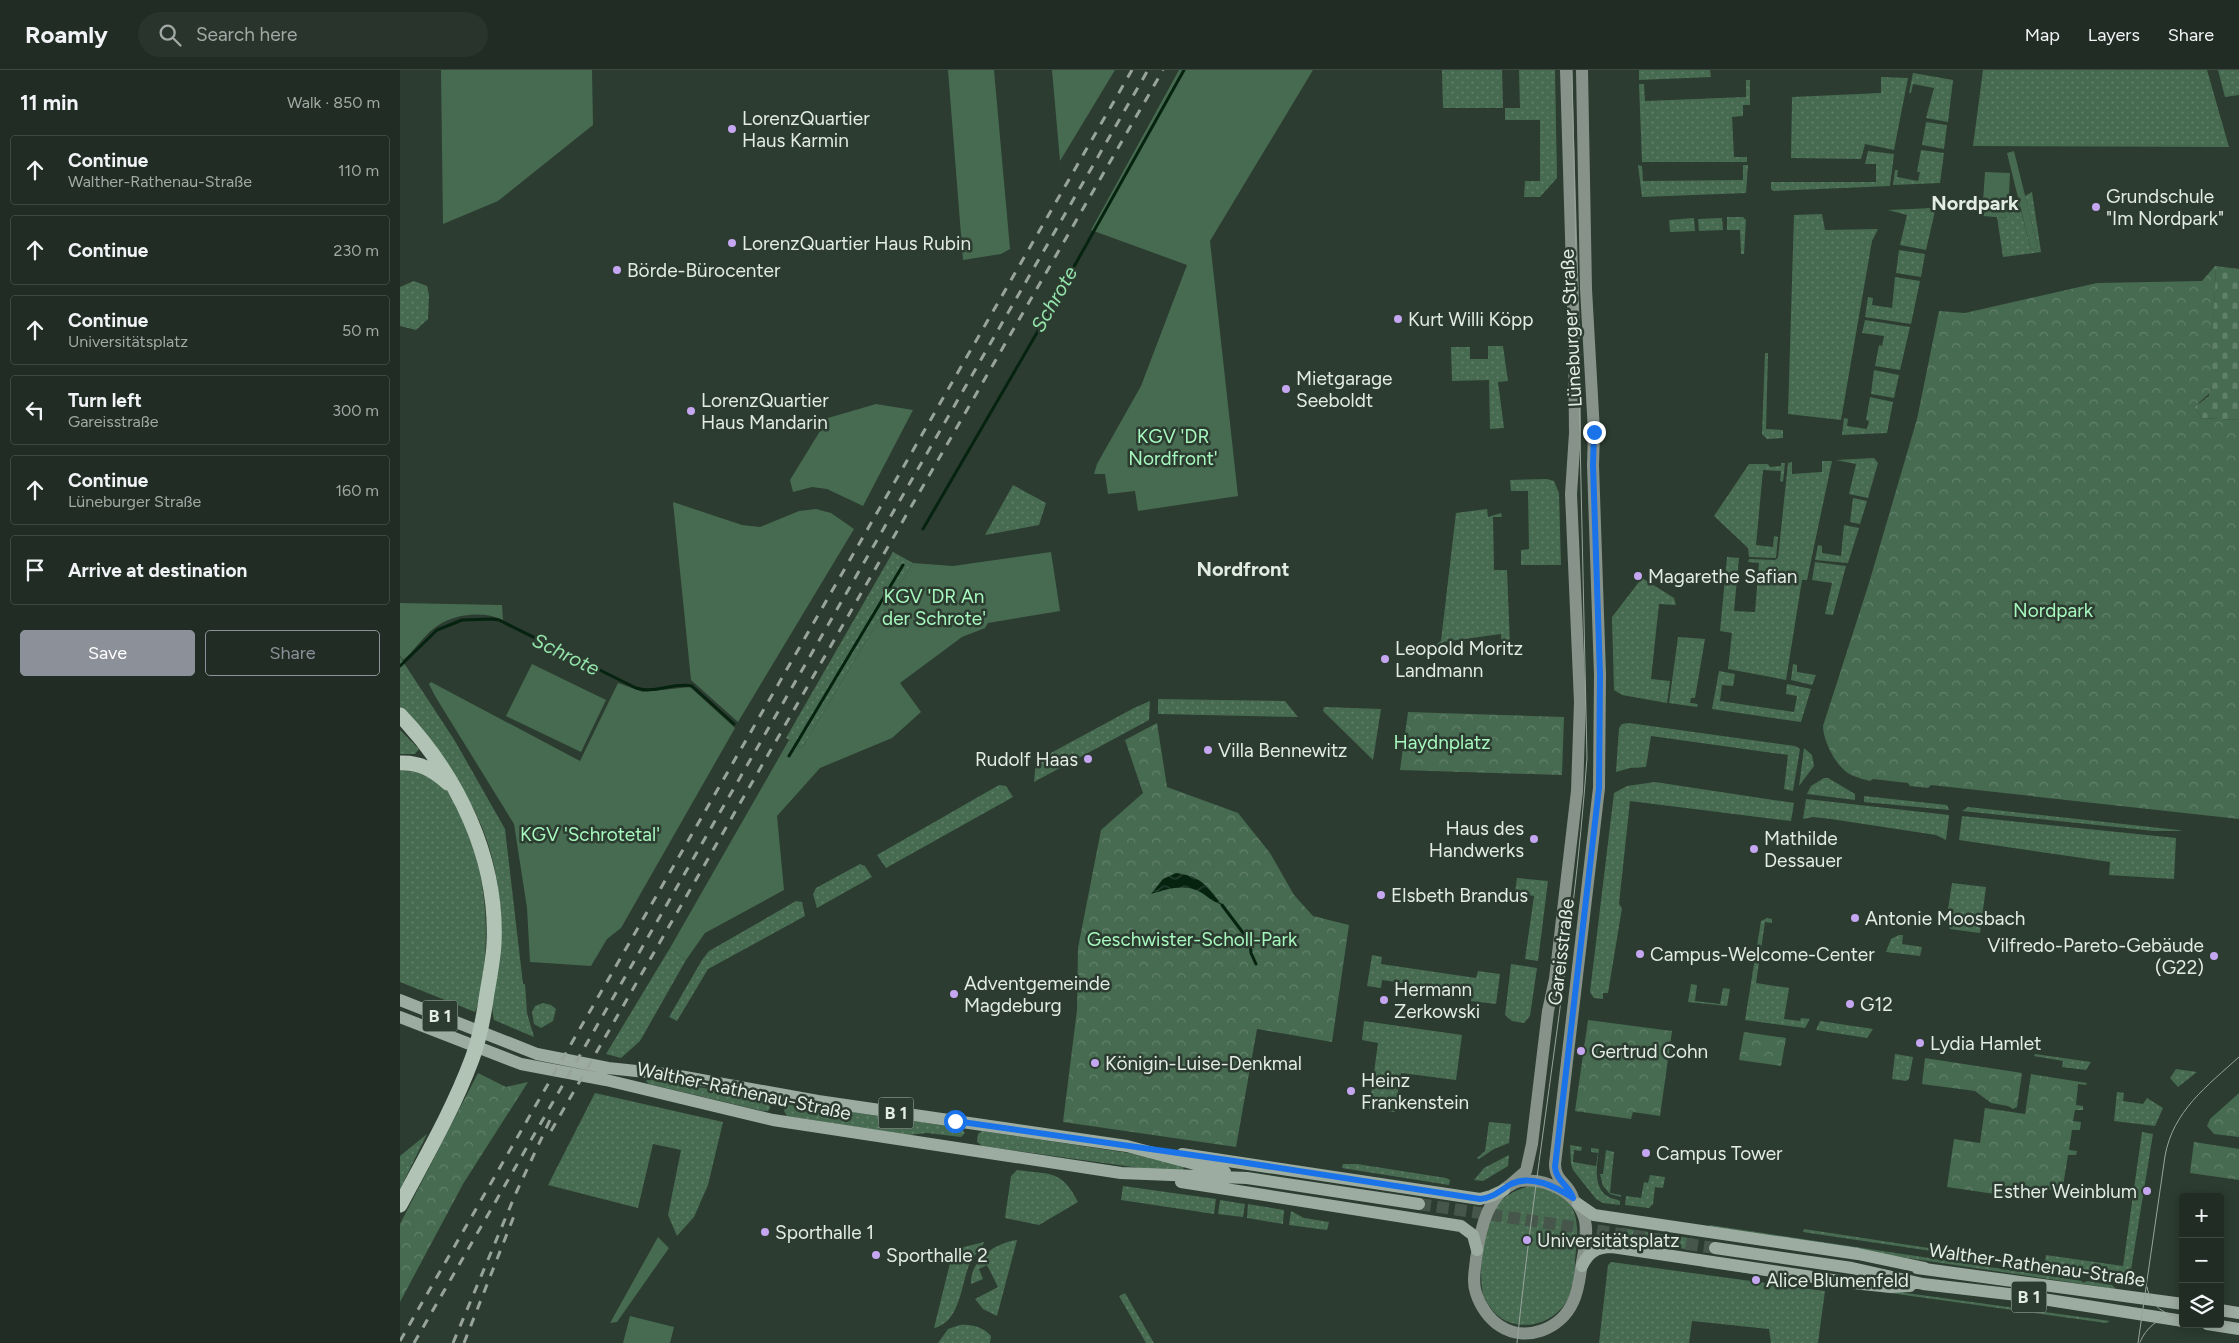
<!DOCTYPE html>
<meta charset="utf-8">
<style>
body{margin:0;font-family:Figtree,sans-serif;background:#29352c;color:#f1f3f6}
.controls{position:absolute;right:15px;bottom:15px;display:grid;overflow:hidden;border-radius:5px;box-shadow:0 2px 12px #0003}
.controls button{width:45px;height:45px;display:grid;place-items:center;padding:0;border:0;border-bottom:1px solid #3e4941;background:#212d24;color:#f1f3f6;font:25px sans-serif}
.stop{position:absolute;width:15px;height:15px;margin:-11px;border:4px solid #1a73e8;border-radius:50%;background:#fff}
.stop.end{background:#1a73e8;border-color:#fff;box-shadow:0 1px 5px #0008}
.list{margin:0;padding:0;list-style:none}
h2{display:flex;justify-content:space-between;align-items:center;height:65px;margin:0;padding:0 20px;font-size:21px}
h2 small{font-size:16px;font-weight:400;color:#a2a8a6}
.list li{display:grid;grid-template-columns:32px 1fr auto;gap:15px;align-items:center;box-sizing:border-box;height:70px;margin:0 10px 10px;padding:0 10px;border:1px solid #3e4941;border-radius:5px}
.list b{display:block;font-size:19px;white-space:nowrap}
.list p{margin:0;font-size:16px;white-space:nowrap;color:#a2a8a6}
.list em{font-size:16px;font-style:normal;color:#a2a8a6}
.actions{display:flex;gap:10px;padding:15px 20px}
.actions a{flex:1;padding:11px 0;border:1px solid #8c9099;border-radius:5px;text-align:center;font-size:18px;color:#8c9099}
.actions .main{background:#8c9099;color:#fff}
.icon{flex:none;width:28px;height:28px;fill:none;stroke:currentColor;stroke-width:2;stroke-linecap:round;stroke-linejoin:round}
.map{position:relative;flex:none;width:1839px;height:1273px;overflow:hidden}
header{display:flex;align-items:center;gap:30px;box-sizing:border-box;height:70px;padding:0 25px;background:#212d24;border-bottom:1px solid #3e4941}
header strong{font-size:24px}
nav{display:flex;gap:28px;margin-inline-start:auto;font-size:18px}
.search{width:350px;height:45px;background:#29352c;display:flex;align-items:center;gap:12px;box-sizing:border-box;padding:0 18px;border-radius:28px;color:#a2a8a6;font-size:19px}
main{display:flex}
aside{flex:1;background:#212d24}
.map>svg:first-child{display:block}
.grass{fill:url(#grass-dots)}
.cemetery{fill:url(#cemetery-stones)}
.park{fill:url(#park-crowns)}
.garden{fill:#476b51}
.water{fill:url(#water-waves)}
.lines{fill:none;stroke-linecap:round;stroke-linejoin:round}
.stream{stroke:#062310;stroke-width:3}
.primary-tunnel{stroke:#47564b;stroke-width:12;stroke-dasharray:12 6;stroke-linecap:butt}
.secondary{stroke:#87938a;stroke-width:12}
.primary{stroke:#9daca1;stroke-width:12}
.highway{stroke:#b1c3b5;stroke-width:15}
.tram{stroke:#98a49b;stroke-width:1}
.rail{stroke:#98a49b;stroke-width:3;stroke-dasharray:9 9;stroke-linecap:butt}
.route{stroke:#1a73e8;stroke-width:6}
.poi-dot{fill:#c5a7f1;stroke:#2c3c30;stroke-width:2}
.labels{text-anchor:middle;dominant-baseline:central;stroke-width:5;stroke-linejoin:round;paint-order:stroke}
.shield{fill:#2c3c30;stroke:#abb6ae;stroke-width:1}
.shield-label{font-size:18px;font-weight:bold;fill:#e2ebe4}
.poi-label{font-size:19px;fill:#e2ebe4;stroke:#2c3c30;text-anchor:start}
.street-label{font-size:19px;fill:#e2ebe4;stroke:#2c3c30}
.park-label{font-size:19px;fill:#a7f8be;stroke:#2c3c30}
.neighbourhood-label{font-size:20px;font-weight:bold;fill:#e2ebe4;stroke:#2c3c30}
.water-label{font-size:20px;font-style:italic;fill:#94e4ab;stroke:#2c3c30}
</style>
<header>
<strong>Roamly</strong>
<div class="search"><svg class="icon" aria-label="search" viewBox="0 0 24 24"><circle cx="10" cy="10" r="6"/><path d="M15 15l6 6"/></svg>Search here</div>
<nav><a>Map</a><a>Layers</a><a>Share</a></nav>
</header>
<main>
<aside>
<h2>11 min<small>Walk · 850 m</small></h2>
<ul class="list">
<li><svg class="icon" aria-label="ahead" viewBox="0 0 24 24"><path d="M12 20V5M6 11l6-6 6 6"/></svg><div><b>Continue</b><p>Walther-Rathenau-Straße</p></div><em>110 m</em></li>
<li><svg class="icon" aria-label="ahead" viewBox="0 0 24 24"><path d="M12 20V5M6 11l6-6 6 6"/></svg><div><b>Continue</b></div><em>230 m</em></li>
<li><svg class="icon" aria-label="ahead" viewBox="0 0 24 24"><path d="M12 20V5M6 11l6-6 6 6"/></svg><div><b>Continue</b><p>Universitätsplatz</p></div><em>50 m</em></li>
<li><svg class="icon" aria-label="left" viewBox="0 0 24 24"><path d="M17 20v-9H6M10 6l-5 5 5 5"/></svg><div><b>Turn left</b><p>Gareisstraße</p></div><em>300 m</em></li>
<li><svg class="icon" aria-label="ahead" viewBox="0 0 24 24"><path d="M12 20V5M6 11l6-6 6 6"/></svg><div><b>Continue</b><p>Lüneburger Straße</p></div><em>160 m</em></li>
<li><svg class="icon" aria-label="arrive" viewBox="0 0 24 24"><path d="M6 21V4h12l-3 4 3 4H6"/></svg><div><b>Arrive at destination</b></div></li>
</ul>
<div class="actions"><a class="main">Save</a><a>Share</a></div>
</aside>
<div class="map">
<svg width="1839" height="1273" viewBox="0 0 1839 1273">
<defs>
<pattern id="grass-dots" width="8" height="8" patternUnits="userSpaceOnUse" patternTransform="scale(1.25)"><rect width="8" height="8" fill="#476b51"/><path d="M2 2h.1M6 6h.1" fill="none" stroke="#61806a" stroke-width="1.8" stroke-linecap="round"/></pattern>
<pattern id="cemetery-stones" width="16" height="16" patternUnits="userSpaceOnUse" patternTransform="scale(1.25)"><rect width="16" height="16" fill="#476b51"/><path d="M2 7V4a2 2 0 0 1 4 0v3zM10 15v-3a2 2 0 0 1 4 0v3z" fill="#61806a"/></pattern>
<pattern id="park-crowns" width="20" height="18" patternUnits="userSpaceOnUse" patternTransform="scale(1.25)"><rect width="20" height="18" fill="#476b51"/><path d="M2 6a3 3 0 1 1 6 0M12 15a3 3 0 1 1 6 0" fill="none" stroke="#61806a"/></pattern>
<pattern id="water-waves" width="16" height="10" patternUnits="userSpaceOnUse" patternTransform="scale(1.25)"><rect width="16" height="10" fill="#062310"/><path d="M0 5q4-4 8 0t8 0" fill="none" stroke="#2a4333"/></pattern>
</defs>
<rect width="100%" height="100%" fill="#2c3c30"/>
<!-- grass -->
<path class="grass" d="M1042 0H1102L1103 38H1043Z
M1119 0H1155L1157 108 1140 127H1124L1125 111H1140V50H1105V38H1120Z
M1239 0H1310L1311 7 1239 10Z
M1583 0H1807L1829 77 1573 76Z
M1818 0H1839V25L1825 27Z
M1513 3 1553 10 1548 52 1526 48 1534 18 1513 14 1511 23H1509Z
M1481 7 1508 8 1494 80 1465 74 1461 89 1391 88 1392 27 1481 23Z
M1346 10H1350V35H1343V46L1332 47 1334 87H1347V92H1242L1239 14H1244L1245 31 1346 27Z
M1526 52 1547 55 1544 79 1522 75Z
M1521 80 1544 83 1540 113 1493 115 1495 100H1498L1497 107 1518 111 1520 102H1517Z
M1468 81 1494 84 1490 116 1373 121 1371 119V112H1476V94H1465Z
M1238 95 1242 96 1243 111 1343 110V95H1348L1346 123 1242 127Z
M1632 122 1641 182 1603 187 1597 147 1607 148 1608 135 1618 129 1631 180 1638 178 1625 126Z
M1533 138 1535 141 1526 180 1500 175 1507 145 1488 140Z
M1422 144 1425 160 1478 159 1472 171 1441 350 1388 344 1394 145Z
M1327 147H1343L1346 150 1344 184H1341L1340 160H1327Z
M1294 148 1295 161 1270 162 1269 150Z
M1322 148 1323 160 1299 161 1298 149Z
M1499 180 1525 184 1521 207 1496 203Z
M1495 207 1520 211 1511 254 1465 247 1468 227 1473 228 1472 235 1492 238Z
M14 211 27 216 29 225 28 249 16 260 0 256V217Z
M1465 250 1510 257 1500 300 1475 296 1479 275 1482 276 1484 266 1462 263Z
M1088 276H1103L1108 311 1098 312 1104 358 1090 359 1089 310 1052 311 1051 277H1070V289H1088Z
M1365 283H1368L1366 359 1383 360V368L1367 369 1362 364Z
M1474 300 1499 305 1494 328 1471 324Z
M1470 327 1493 332 1487 363 1442 365 1444 348 1448 349 1447 356 1467 359 1469 351 1466 350Z
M1474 388 1478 393 1468 428 1449 424 1456 394 1436 390Z
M1422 391H1432L1407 510H1402L1386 610 1328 599 1332 563 1320 561 1327 487 1339 488 1334 541 1355 542 1359 493 1348 492 1349 489 1375 490 1378 488 1388 393 1392 392V404L1422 402Z
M1381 393H1385L1383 412 1380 411 1381 401 1363 400 1356 475 1373 477 1374 466 1378 467 1376 488 1349 487 1348 478 1314 446 1349 394H1368L1370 397 1381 396Z
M1147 409 1154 411 1159 423 1161 495H1121V480L1129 479 1128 421H1111L1110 410Z
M613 415 646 433 639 455 585 465Z
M1453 428 1467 431 1460 454 1450 452Z
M1087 439 1088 447 1101 443 1102 447H1093L1094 500H1107L1110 576 1102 577 1101 564 1043 572V584H1036L1037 574 1041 571 1056 443Z
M1444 455 1459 458 1448 493 1415 490 1418 475 1422 476V483L1441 486Z
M493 482 513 493 402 678 386 668Z
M1415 492 1446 496 1433 545 1425 544 1432 513 1412 510Z
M1242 508 1274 528 1276 535 1259 534 1251 609 1270 611 1267 633 1222 625 1214 620 1212 547Z
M1278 567 1305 569 1295 628H1291L1290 633 1298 634 1297 637 1269 633Z
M0 587 55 671 105 759 123 914H125L127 943 134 967 94 950C88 926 101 893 101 867 102 766 65 711 0 638Z
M1393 594 1397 595V602L1416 605 1412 615 1391 610Z
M1319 601 1335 604 1333 616 1322 615 1320 631 1394 642 1397 626 1386 624 1387 614 1411 619 1401 652 1312 639Z
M758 629 885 631 898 647 758 644Z
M750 631 749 650 634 712 636 691 734 638Z
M924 637 981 639 973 690 923 641Z
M1229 653 1395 676 1400 679 1393 721 1384 719 1388 685 1251 666 1246 697 1230 698 1216 702 1219 658 1222 654Z
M0 660 19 679 15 684H0Z
M1404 678 1412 685 1414 696 1399 716Z
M0 701C14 701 28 702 39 712 48 719 53 731 58 741 85 794 91 854 82 912 80 922 80 933 75 942L0 912Z
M1424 708H1428L1455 724V730L1407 724 1411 716Z
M1255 712 1394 733 1391 751 1230 731 1219 834 1222 838 1208 923H1203V929L1194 928 1190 922 1214 723 1227 716Z
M599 715 606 716 613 727 486 798 477 785Z
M1464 726 1547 735 1549 740 1464 732Z
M1406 729 1549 745 1546 770 1536 765 1431 749 1413 747 1403 749Z
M1568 737 1778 760 1783 761H1754L1562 741Z
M1562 746 1776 768 1774 809 1709 805 1710 792 1559 770Z
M460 794 465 796 472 807 417 838 413 824 416 818Z
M1117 808 1148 811 1138 891 1125 889 1134 826 1115 822Z
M1552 813 1586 817 1580 863 1550 859 1546 852Z
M396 831 402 832 405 846 308 899 277 951 269 947 302 890 309 881Z
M1367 848 1372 849V853L1365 852 1356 913 1389 918 1384 949 1400 951 1401 948 1410 949 1405 958 1345 950 1361 851Z
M1499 865H1503L1502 874 1522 877 1520 886 1486 882 1491 869Z
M270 878 286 890 240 971 221 988 206 984Z
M972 885 982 887 981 894 1076 908 1078 901 1100 904 1096 934 1071 931 1072 923 982 910 981 918 967 916Z
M1111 894 1137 898 1130 946 1124 953 1112 951 1105 945Z
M1291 914 1297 915 1295 931 1320 934 1323 918 1330 919 1327 936 1288 932Z
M143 933 151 935 156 939 153 951 141 958 134 954 132 942 135 936Z
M964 951 1062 965 1056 1010 1001 1003 995 1042 969 1039 978 973 962 970Z
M1420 951 1473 959 1467 968 1416 960Z
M1495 984 1513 987 1509 1009 1506 1011 1492 1009Z
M1635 984 1691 992 1686 1000 1662 997 1663 991 1634 986Z
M1776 999 1797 1002 1778 1017 1770 1008Z
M248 1009 365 1028 369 1031 370 1038 368 1041H363L249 1014 246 1011Z
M1717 1022 1724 1023 1723 1031 1743 1034 1747 1028 1763 1038 1755 1056 1714 1051Z
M195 1023 323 1052 308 1115 294 1147 277 1166 268 1145 281 1080 253 1074 238 1138 148 1115Z
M390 1033 561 1058 565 1063 561 1067 527 1063 508 1065 387 1046 384 1041 386 1036Z
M1089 1052 1111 1054 1109 1073 1094 1079 1079 1089 1077 1088 1085 1081Z
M582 1061 742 1085 784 1094 783 1102 740 1098 582 1076 577 1072 578 1064Z
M1742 1062 1753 1064 1730 1206 1720 1209 1644 1198 1646 1185 1723 1196Z
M27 1064 0 1119V1086Z
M1170 1075 1182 1077 1181 1081 1174 1080 1173 1092 1196 1096 1198 1083 1191 1082V1078L1199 1079C1197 1095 1192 1118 1209 1127 1212 1129 1217 1129 1220 1131V1135L1203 1133 1196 1129 1173 1100 1171 1094Z
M1206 1080 1214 1082 1210 1123 1221 1125V1127L1210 1124 1203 1116 1200 1104H1203Z
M1109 1085 1108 1096 1083 1111 1074 1110 1084 1098Z
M943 1094H957L1046 1108 1050 1110 1049 1115 942 1098Z
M617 1100C651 1105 661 1099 678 1132L639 1155 605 1148 611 1106Z
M1250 1105 1265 1107 1263 1118 1255 1117 1253 1134 1249 1138 1225 1135 1226 1126 1241 1128 1244 1112 1248 1113Z
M723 1116 816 1129 814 1144 721 1130Z
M1131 1116C1180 1122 1180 1149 1175 1190 1175 1199 1175 1208 1173 1216 1167 1242 1142 1259 1116 1254 1102 1252 1091 1241 1085 1229 1076 1210 1084 1154 1096 1137 1104 1125 1117 1119 1131 1116Z
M820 1130 845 1134 843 1147 818 1144Z
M848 1134 884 1140 883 1154 847 1148Z
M891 1141 904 1148 929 1152 927 1160 889 1155Z
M1310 1155 1682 1211V1213L1688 1211 1712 1215 1716 1219 1306 1158Z
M1222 1158 1295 1169 1293 1180 1220 1170Z
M1404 1159 1640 1195 1639 1197 1403 1162Z
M617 1170 597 1246 583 1239 575 1229 598 1217 587 1195 579 1199 583 1209 571 1214C570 1190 595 1173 617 1170Z
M584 1172C582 1179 575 1184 571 1191 561 1209 562 1252 534 1258L552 1185 560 1178Z
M1211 1192 1425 1221 1418 1273H1371L1369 1259 1292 1251 1289 1273H1199L1208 1195Z
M1301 1195 1710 1251 1706 1253 1303 1197Z
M725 1223 754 1273H746L719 1226Z
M560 1255C572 1254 583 1257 591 1266L590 1273H538L548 1259Z"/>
<!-- cemetery -->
<path class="cemetery" d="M1816 197 1839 199V350L1802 348 1794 337 1809 326Z"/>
<!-- park -->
<path class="park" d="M1815 196 1839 199 1816 198 1810 323 1794 337 1802 348 1839 350V749L1531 715 1528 718 1510 716 1508 713 1473 709 1470 711C1463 709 1454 707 1448 703 1435 695 1423 670 1423 656L1469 513 1517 349 1539 241 1565 243 1697 213 1802 211Z
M1008 642 1164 647 1162 705 1000 700Z
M757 653 767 717 838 743 870 783 894 825 913 846 949 855 932 972 857 959 836 1077 663 1052 677 940 678 878 701 760 743 723 725 670Z
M1188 950 1272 961 1260 1046 1233 1042 1231 1049 1175 1041Z
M1344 962 1386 968 1381 996 1339 990Z
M1525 988 1622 1003 1617 1037 1613 1039 1608 1036 1591 1033 1575 1021 1522 1014Z
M78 1003 106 1017 128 1012 63 1114 0 1232V1154Z
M1631 1004 1687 1013 1686 1015 1678 1014 1676 1035 1683 1036V1040H1675L1673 1051 1681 1052 1680 1060H1672L1669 1080 1677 1081 1676 1085H1668L1663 1116 1671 1118 1668 1125 1662 1117 1650 1120 1621 1116 1622 1128 1547 1117 1554 1069 1580 1073 1585 1038 1625 1044Z
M1839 1023V1067L1814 1064 1807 1056 1810 1049Z
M1794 1072 1839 1079V1110L1790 1103Z"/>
<!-- garden -->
<path class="garden" d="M41 0H192L193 55 98 131 43 154Z
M548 0H594L610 179 601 184 563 190Z
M652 0H715L660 91Z
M779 0H913L810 171 838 426 738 441 735 421 708 424 705 404H694L697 394 741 316 787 195 691 160Z
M1614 81 1638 178 1631 180 1607 83Z
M1585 102 1610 103 1608 148 1582 146Z
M476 334 513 340 463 436 427 419 412 417 393 422 390 410 428 348Z
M273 432 342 455 360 457 399 441 416 439 431 443 454 459 338 652 291 610Z
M651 482 660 541 588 553 585 558 562 567 500 613 521 642 492 668 420 698 377 746 384 820 305 863 286 890 270 878 389 670 402 678 513 493 553 496Z
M0 533 102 535 103 550C82 540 51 544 33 559 22 568 14 581 3 590L0 586Z
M132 594 206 630 181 682 106 646Z
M31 612 180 691 218 613 243 622 290 617 335 658 221 858 207 869 191 896 130 892 127 838 114 754 35 626 29 614Z
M258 1167 269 1178 217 1252 210 1253Z
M230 1246 274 1257 270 1273H223Z"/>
<!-- water -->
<path class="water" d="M776 803C801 806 807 816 822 835 814 832 809 828 802 823 786 813 768 819 751 824L763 809Z"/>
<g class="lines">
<!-- stream -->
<path class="stream" d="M523 459 638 261 784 0
M0 596 37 560 62 550 92 549 99 550 236 618C255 624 273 612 292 616L334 654
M389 686 503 495
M822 835 850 872 851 883 856 894"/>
<!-- primary-tunnel -->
<path class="primary-tunnel" d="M1019 1134 1315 1178"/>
<!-- secondary -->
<path class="secondary" d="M1119 1111C1149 1107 1184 1126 1186 1158 1187 1169 1184 1181 1182 1192 1180 1205 1179 1220 1173 1232 1161 1259 1126 1273 1100 1256 1089 1249 1080 1236 1076 1223 1072 1212 1075 1200 1076 1189 1080 1160 1087 1122 1119 1111Z
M1111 1114 1126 1101 1132 1074 1148 941 1155 909 1177 721 1180 632 1171 424 1175 363 1174 267 1166 0
M1173 1128C1169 1113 1155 1112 1155 1094L1199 718 1200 605 1193 395 1194 362 1186 219 1182 0"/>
<!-- primary -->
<path class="primary" d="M0 930 137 984 208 998 274 1005 418 1031 727 1076 825 1102
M0 947 121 994 206 1010 373 1050 721 1103 847 1108 1019 1134
M782 1084 1080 1129 1091 1126 1104 1120
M781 1112 1061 1156 1073 1165 1077 1180
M1178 1134 1194 1145 1458 1184 1525 1198
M1315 1178 1452 1198 1523 1214 1617 1225 1783 1251
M1182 1196C1188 1183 1196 1177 1212 1177L1453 1213 1491 1217 1510 1216
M1517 1198 1783 1234
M1820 1240 1839 1243
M1807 1254 1839 1259"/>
<!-- highway -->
<path class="highway" d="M0 645C58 706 98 788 94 874 93 890 90 906 87 923 84 945 80 968 72 989 53 1040 25 1088 0 1135
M0 693C20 692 33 700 48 713"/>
<!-- tram -->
<path class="tram" d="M1747 1217C1751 1237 1764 1245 1783 1247
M1820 1252 1839 1255
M1740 1272C1746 1258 1758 1248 1773 1245
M1117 1273C1137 1078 1173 884 1187 688L1172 0
M1738 1273 1765 1086C1773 1041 1807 1016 1839 987"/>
<!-- rail -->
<path class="rail" d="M151 1061 763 0
M0 1271 732 0
M14 1273 748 0
M53 1273 116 1123 150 1050
M64 1273 114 1146"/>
</g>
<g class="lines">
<!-- route -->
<path class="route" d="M555 1051 834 1091 1080 1129C1093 1128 1101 1120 1111 1114 1132 1104 1156 1117 1173 1128 1169 1115 1156 1111 1155 1097L1199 718 1200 605 1193 395 1194 362"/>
</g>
<!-- markers -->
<g class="poi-dot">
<circle cx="332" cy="59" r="5"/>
<circle cx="1696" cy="137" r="5"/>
<circle cx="332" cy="173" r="5"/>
<circle cx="217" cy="200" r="5"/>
<circle cx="998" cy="249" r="5"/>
<circle cx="886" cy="319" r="5"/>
<circle cx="291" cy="341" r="5"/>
<circle cx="1238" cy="506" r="5"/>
<circle cx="985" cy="589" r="5"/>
<circle cx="808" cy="680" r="5"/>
<circle cx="688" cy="689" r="5"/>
<circle cx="1134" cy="769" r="5"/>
<circle cx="1354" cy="779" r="5"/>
<circle cx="981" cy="825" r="5"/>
<circle cx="1455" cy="848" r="5"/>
<circle cx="1240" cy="884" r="5"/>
<circle cx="1814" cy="886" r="5"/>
<circle cx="554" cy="924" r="5"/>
<circle cx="984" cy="930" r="5"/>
<circle cx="1450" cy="934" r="5"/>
<circle cx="1520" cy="973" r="5"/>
<circle cx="1181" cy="981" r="5"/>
<circle cx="695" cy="993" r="5"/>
<circle cx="951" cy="1021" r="5"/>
<circle cx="1246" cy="1083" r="5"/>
<circle cx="1747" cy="1121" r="5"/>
<circle cx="365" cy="1162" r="5"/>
<circle cx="1127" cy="1170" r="5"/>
<circle cx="476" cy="1185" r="5"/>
<circle cx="1356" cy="1210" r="5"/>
</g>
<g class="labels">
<!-- shield labels -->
<g class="shield">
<rect x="22.5" y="930.5" width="35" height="31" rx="4"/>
<rect x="478.5" y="1027.5" width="35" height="31" rx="4"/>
<rect x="1611.5" y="1211.5" width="35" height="31" rx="4"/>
</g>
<g class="shield-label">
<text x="40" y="946">B 1</text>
<text x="496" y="1043">B 1</text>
<text x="1629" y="1227">B 1</text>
</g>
<!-- poi labels -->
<g class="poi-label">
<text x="342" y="48">LorenzQuartier<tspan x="342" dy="22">Haus Karmin</tspan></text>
<text x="1706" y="126">Grundschule<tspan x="1706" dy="22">"Im Nordpark"</tspan></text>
<text x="342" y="173">LorenzQuartier Haus Rubin</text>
<text x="227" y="200">Börde-Bürocenter</text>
<text x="1008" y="249">Kurt Willi Köpp</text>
<text x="896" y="308">Mietgarage<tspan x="896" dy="22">Seeboldt</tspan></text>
<text x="301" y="330">LorenzQuartier<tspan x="301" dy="22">Haus Mandarin</tspan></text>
<text x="1248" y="506">Magarethe Safian</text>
<text x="995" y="578">Leopold Moritz<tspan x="995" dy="22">Landmann</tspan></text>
<text x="818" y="680">Villa Bennewitz</text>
<text x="678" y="689" text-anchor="end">Rudolf Haas</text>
<text x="1124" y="758" text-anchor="end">Haus des<tspan x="1124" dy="22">Handwerks</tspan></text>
<text x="1364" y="768">Mathilde<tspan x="1364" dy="22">Dessauer</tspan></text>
<text x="991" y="825">Elsbeth Brandus</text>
<text x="1465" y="848">Antonie Moosbach</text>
<text x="1804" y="875" text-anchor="end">Vilfredo-Pareto-Gebäude<tspan x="1804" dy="22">(G22)</tspan></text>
<text x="1250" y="884">Campus-Welcome-Center</text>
<text x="564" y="913">Adventgemeinde<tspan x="564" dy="22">Magdeburg</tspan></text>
<text x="994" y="919">Hermann<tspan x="994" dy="22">Zerkowski</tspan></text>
<text x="1460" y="934">G12</text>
<text x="1530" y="973">Lydia Hamlet</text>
<text x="1191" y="981">Gertrud Cohn</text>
<text x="705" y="993">Königin-Luise-Denkmal</text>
<text x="961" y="1010">Heinz<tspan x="961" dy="22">Frankenstein</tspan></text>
<text x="1256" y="1083">Campus Tower</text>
<text x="1737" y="1121" text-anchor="end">Esther Weinblum</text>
<text x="375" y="1162">Sporthalle 1</text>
<text x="1137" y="1170">Universitätsplatz</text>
<text x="486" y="1185">Sporthalle 2</text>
<text x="1366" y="1210">Alice Blumenfeld</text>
</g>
<!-- street labels -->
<g class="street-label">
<text transform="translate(1171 258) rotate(-93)">Lüneburger Straße</text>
<text transform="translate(1161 882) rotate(-83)">Gareisstraße</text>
<text transform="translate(344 1021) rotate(12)">Walther-Rathenau-Straße</text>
<text transform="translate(1637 1195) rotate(8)">Walther-Rathenau-Straße</text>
</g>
<!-- park labels -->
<g class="park-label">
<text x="773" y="366">KGV 'DR<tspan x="773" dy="22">Nordfront'</tspan></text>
<text x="534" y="526">KGV 'DR An<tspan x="534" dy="22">der Schrote'</tspan></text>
<text x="1653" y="540">Nordpark</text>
<text x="1042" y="672">Haydnplatz</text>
<text x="190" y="764">KGV 'Schrotetal'</text>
<text x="792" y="869">Geschwister-Scholl-Park</text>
</g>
<!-- neighbourhood labels -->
<g class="neighbourhood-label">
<text x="1575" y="133">Nordpark</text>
<text x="843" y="499">Nordfront</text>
</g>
<!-- water labels -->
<g class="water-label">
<text transform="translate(654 229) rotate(-60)">Schrote</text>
<text transform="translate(166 584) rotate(26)">Schrote</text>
</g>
</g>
</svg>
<div class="controls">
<button>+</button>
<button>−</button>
<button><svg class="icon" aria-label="layers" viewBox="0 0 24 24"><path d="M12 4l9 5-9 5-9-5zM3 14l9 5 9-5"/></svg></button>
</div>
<div class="stop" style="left:555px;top:1051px"></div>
<div class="stop end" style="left:1194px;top:362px"></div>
</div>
</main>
